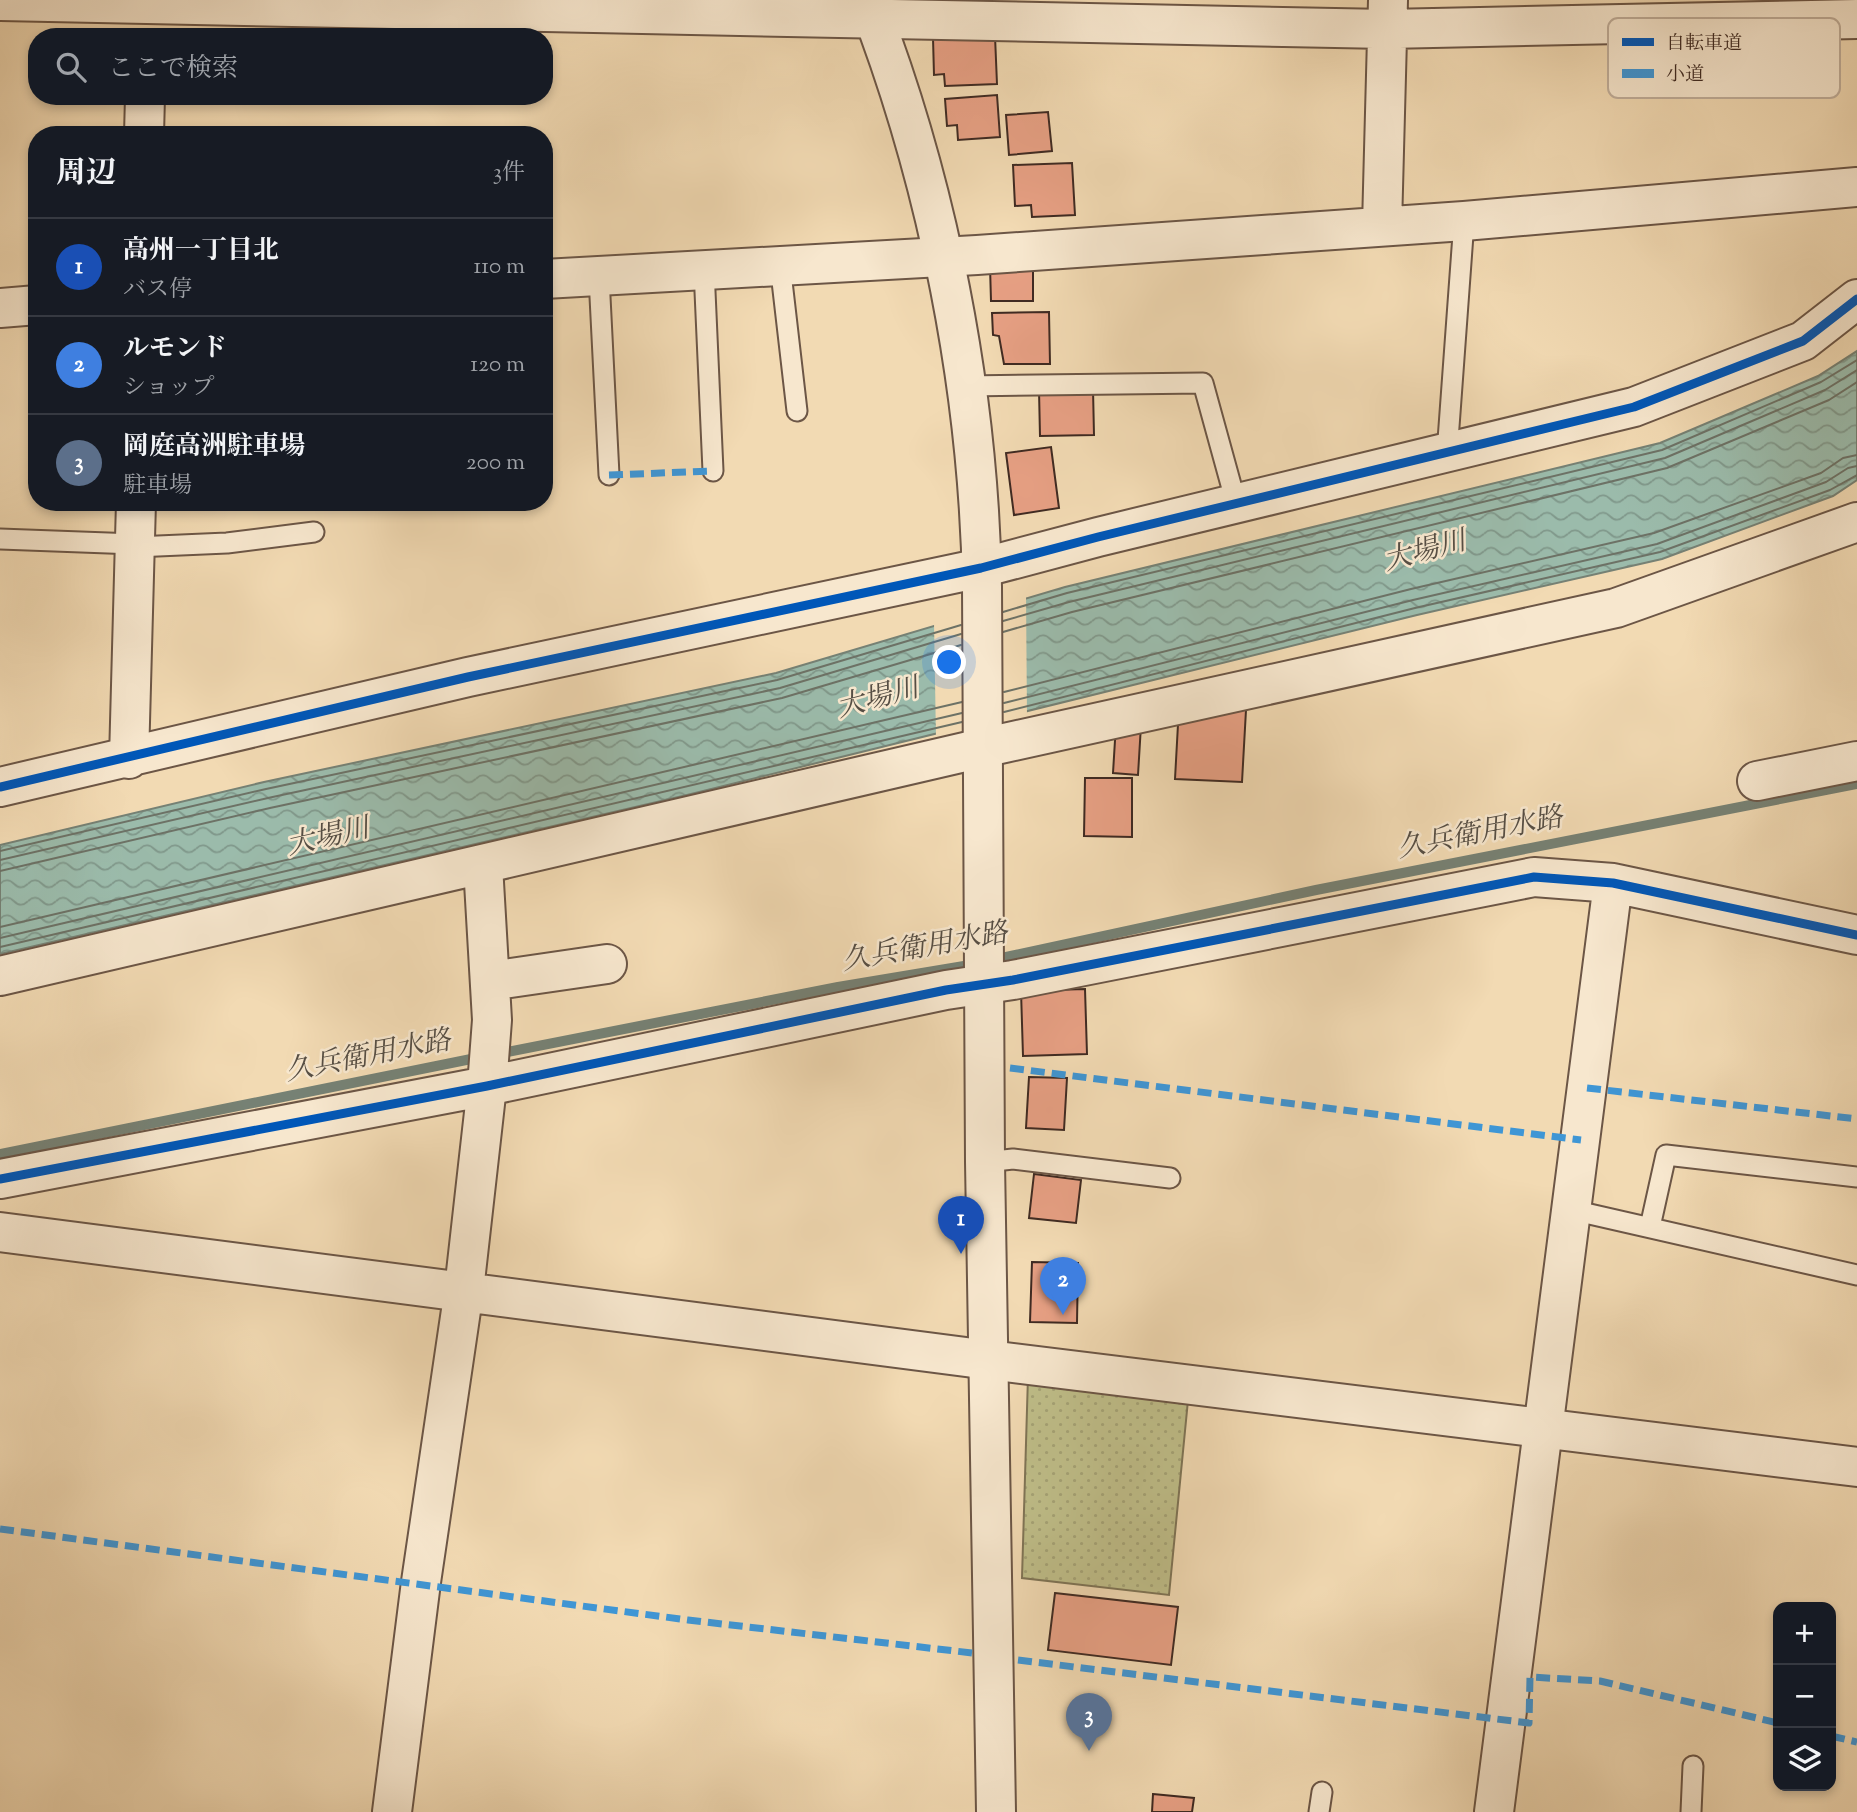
<!DOCTYPE html>
<html lang="ja">
<meta charset="utf-8">
<style>
body{margin:0;font-family:"Sorts Mill Goudy","Noto Serif JP",serif;background:#20242c;color:#f1f3f6}
.controls{position:absolute;right:21px;bottom:21px;display:grid;overflow:hidden;border-radius:14px;box-shadow:0 4px 10px #0003}
.controls button{width:63px;height:63px;display:grid;place-items:center;padding:0;border:0;border-bottom:2px solid #363941;background:#171b24;color:#f1f3f6;font:35px sans-serif}
.you{position:absolute;left:950px;top:663px;width:24px;height:24px;margin:-18px;border:5px solid #fff;border-radius:50%;background:#1a73e8;box-shadow:0 0 0 10px #1a73e833}
.badge{display:grid;place-items:center;width:46px;height:46px;border-radius:50%;background:#c59692;color:#fff;font-size:23px;font-weight:700}
.pin{position:absolute;translate:-50% -58px;filter:drop-shadow(0 2px 4px #0008)}
.pin::after{content:'';position:absolute;top:37px;width:24px;height:21px;background:inherit;clip-path:polygon(0 0,100% 0,50% 100%)}
.list{margin:0;padding:0;list-style:none}
h2{display:flex;justify-content:space-between;align-items:center;height:91px;margin:0;padding:0 28px;font-size:30px}
h2 small{font-size:23px;font-weight:400;color:#9ea1a6}
.list li{display:grid;grid-template-columns:46px 1fr auto;gap:21px;align-items:center;box-sizing:border-box;height:98px;padding:0 28px;border-top:2px solid #363941}
.list b{display:block;font-size:26px;white-space:nowrap}
.list p{margin:0;font-size:23px;white-space:nowrap;color:#9ea1a6}
.list em{font-size:23px;font-style:normal;color:#9ea1a6}
.icon{flex:none;width:38px;height:38px;fill:none;stroke:currentColor;stroke-width:2;stroke-linecap:round;stroke-linejoin:round}
.map{position:relative;flex:none;width:1857px;height:1812px;overflow:hidden}
.search{position:absolute;background:#171b24;box-shadow:0 4px 10px #0003;left:28px;top:28px;width:525px;height:77px;display:flex;align-items:center;gap:18px;box-sizing:border-box;padding:0 24px;border-radius:28px;color:#9ea1a6;font-size:26px}
.panel{position:absolute;background:#171b24;box-shadow:0 4px 10px #0003;left:28px;top:126px;width:525px;height:385px;border-radius:28px}
.map>svg:first-child{display:block}
.park{fill:url(#park-dots);stroke:#7f7456;stroke-width:2}
.water{fill:url(#water-waves);stroke:#768174;stroke-width:2}
.pier{fill:#f2dab3}
.lines{fill:none;stroke-linecap:round;stroke-linejoin:round}
.shore{stroke:#6d7266;stroke-width:2}
.stream{stroke:#768174;stroke-width:10}
.building{fill:#e7a084;stroke:#3f2a22;stroke-width:2}
.service-casing{stroke:#6c5646;stroke-width:23}
.minor-casing{stroke:#6c5646;stroke-width:42}
.tertiary-casing{stroke:#6c5646;stroke-width:42}
.service{stroke:#f7e7ce;stroke-width:19}
.minor{stroke:#f7e7ce;stroke-width:38}
.tertiary{stroke:#f7e7ce;stroke-width:38}
.quiet{stroke:#3f96d5;stroke-width:7;stroke-dasharray:14 7;stroke-linecap:butt}
.cycleway-casing{stroke:#f7e7ce;stroke-width:13}
.cycleway{stroke:#0057b8;stroke-width:9}
.labels{text-anchor:middle;dominant-baseline:central;stroke-width:5;stroke-linejoin:round;paint-order:stroke}
.water-label{font-size:28px;font-style:italic;fill:#564e44;stroke:#f7e7ce}
.key{fill:#f7e7ce;stroke:#c0ae9a;stroke-width:2}
.key-label{font-size:19px;fill:#3f2a22}
</style>
<div class="map">
<svg width="1857" height="1812" viewBox="0 0 1857 1812">
<defs>
<pattern id="park-dots" width="8" height="8" patternUnits="userSpaceOnUse" patternTransform="scale(1.75)"><rect width="8" height="8" fill="#bfbe89"/><path d="M2 2h.1M6 6h.1" fill="none" stroke="#a5a376" stroke-width="1.8" stroke-linecap="round"/></pattern>
<pattern id="water-waves" width="16" height="10" patternUnits="userSpaceOnUse" patternTransform="scale(1.75)"><rect width="16" height="10" fill="#9bbbab"/><path d="M0 5q4-4 8 0t8 0" fill="none" stroke="#80988b"/></pattern>
</defs>
<rect width="100%" height="100%" fill="#f2dab3"/>
<filter id="stains"><feTurbulence type="fractalNoise" baseFrequency=".00286" numOctaves="4"/><feColorMatrix values="0 0 0 0 .2 0 0 0 0 .09 0 0 0 0 .02 0 0 0 .5 -.17"/></filter>
<radialGradient id="worn" r=".72"><stop offset=".6" stop-color="#630" stop-opacity="0"/><stop offset="1" stop-color="#630" stop-opacity=".3"/></radialGradient>
<!-- park -->
<path class="park" d="M1028 1376 1188 1400 1169 1595 1022 1578Z"/>
<!-- water -->
<path class="water" d="M1857 351V480L1833 496 1662 559 1417 615 687 795 0 954V845L264 782 776 673 1065 587 1660 443 1818 376Z"/>
<!-- pier -->
<path class="pier" d="M1026 595 1027 717 936 739 934 622Z"/>
<g class="lines">
<!-- shore -->
<path class="shore" d="M1003 612 1067 593 1662 450 1821 382 1857 360
M1003 621 1069 602 1665 458 1825 390 1857 370
M1003 632 1072 612 1667 468 1829 400 1857 382
M1004 692 1411 589 1654 533 1821 473 1843 458 1857 455
M1004 703 1413 600 1657 544 1826 482 1848 468 1857 466
M1004 712 1415 608 1660 552 1830 490 1857 475
M0 851 266 789 777 680 961 625
M0 860 268 798 780 688 961 634
M0 871 270 808 782 698 961 645
M0 927 962 702
M0 938 962 713
M0 947 962 722"/>
<!-- stream -->
<path class="stream" d="M992 960 1316 890 1857 784
M497 1054 838 987 976 964
M0 1154 481 1057"/>
</g>
<!-- building -->
<path class="building" d="M995 36 997 84 945 86 944 74 934 75 933 38Z
M997 95 1000 137 958 140 957 125 947 126 945 99Z
M1048 112 1052 151 1009 155 1006 115Z
M1072 163 1075 215 1032 217 1031 205 1015 206 1013 165Z
M1033 265V301H991L990 266Z
M1049 312 1050 364H1004L999 336 993 335 992 313Z
M1093 389 1094 435 1040 436 1039 390Z
M1051 447 1059 508 1014 515 1006 453Z
M1179 706 1246 710 1242 782 1175 779Z
M1116 724 1141 725 1138 775 1113 773Z
M1085 778H1132V837L1084 836Z
M1085 989 1087 1054 1023 1056 1021 991Z
M1029 1077 1067 1078 1064 1130 1026 1128Z
M1034 1174 1081 1180 1076 1223 1029 1218Z
M1032 1262 1078 1263 1077 1323 1030 1322Z
M1055 1593 1178 1607 1171 1665 1048 1650Z
M1153 1794 1194 1798 1192 1812H1152Z"/>
<g class="lines">
<defs>
<path id="service" d="M780 264 797 411
M704 269 713 471
M599 277 609 475
M965 386 1203 383 1236 503
M1447 454 1464 221
M0 539 135 544
M135 547 227 543 314 532
M985 1162 1013 1159 1170 1178
M1572 1210 1857 1275
M1650 1227 1666 1155 1857 1177
M1319 1812 1322 1792
M1691 1812 1693 1766"/>
<path id="minor" d="M0 1 1387 29 1857 19
M144 135 145 96
M1382 226 1388 0
M544 279 977 255 1464 221 1857 187
M0 308 37 305
M129 759 136 502
M1757 781 1857 761
M0 787 468 677 981 568 1098 537 1634 407 1803 341 1857 299
M0 976 982 748 1616 608 1857 522
M490 981 607 964
M0 1179 487 1086 946 990 1013 980 1534 877 1613 883 1857 935
M0 1232 989 1360 1857 1467
M392 1812 421 1582 464 1290 487 1086 492 1020 483 865
M1494 1812 1613 883"/>
<path id="tertiary" d="M867 0C938 183 979 391 982 587L985 1162 996 1812"/>
</defs>
<!-- service casing -->
<use href="#service" class="service-casing"/>
<!-- minor casing -->
<use href="#minor" class="minor-casing"/>
<!-- tertiary casing -->
<use href="#tertiary" class="tertiary-casing"/>
<!-- service -->
<use href="#service" class="service"/>
<!-- minor -->
<use href="#minor" class="minor"/>
<!-- tertiary -->
<use href="#tertiary" class="tertiary"/>
<!-- quiet -->
<path class="quiet" d="M609 475 713 471
M1010 1068 1581 1140
M1587 1088 1857 1119
M0 1529 688 1620 972 1653
M1018 1660 1529 1723 1530 1677 1600 1681 1778 1723
M1831 1736 1857 1742"/>
<defs>
<path id="cycleway" d="M0 787 468 677 981 568 1098 537 1634 407 1803 341 1857 299
M0 1179 487 1086 946 990 1013 980 1534 877 1613 883 1857 935"/>
</defs>
<!-- cycleway casing -->
<use href="#cycleway" class="cycleway-casing"/>
<!-- cycleway -->
<use href="#cycleway" class="cycleway"/>
</g>
<g class="labels">
<!-- water labels -->
<g class="water-label">
<text transform="translate(1425 552) rotate(-15)">大場川</text>
<text transform="translate(878 699) rotate(-15)">大場川</text>
<text transform="translate(1480 834) rotate(-11)">久兵衛用水路</text>
<text transform="translate(328 838) rotate(-13)">大場川</text>
<text transform="translate(925 948) rotate(-10)">久兵衛用水路</text>
<text transform="translate(368 1057) rotate(-11)">久兵衛用水路</text>
</g>
</g>
<!-- legend -->
<rect x="1608" y="18" width="232" height="80" rx="10" class="key"/>
<rect x="1622" y="38" width="32" height="8" fill="#0057b8"/>
<rect x="1622" y="69" width="32" height="9" fill="#3f96d5"/>
<g class="key-label">
<text x="1666" y="49">自転車道</text>
<text x="1666" y="80">小道</text>
</g>
<rect width="100%" height="100%" filter="url(#stains)"/>
<rect width="100%" height="100%" fill="url(#worn)"/>
</svg>
<div class="controls">
<button>+</button>
<button>−</button>
<button><svg class="icon" aria-label="layers" viewBox="0 0 24 24"><path d="M12 4l9 5-9 5-9-5zM3 14l9 5 9-5"/></svg></button>
</div>
<div class="you"></div>
<div class="pin badge" style="left:961px;top:1254px;background:#1a4fb4">1</div>
<div class="pin badge" style="left:1063px;top:1315px;background:#3f7fe0">2</div>
<div class="pin badge" style="left:1089px;top:1751px;background:#5c6f8a">3</div>
<div class="search"><svg class="icon" aria-label="search" viewBox="0 0 24 24"><circle cx="10" cy="10" r="6"/><path d="M15 15l6 6"/></svg>ここで検索</div>
<section class="panel">
<h2>周辺<small>3件</small></h2>
<ul class="list">
<li><span class="badge" style="background:#1a4fb4">1</span><div><b>高州一丁目北</b><p>バス停</p></div><em>110 m</em></li>
<li><span class="badge" style="background:#3f7fe0">2</span><div><b>ルモンド</b><p>ショップ</p></div><em>120 m</em></li>
<li><span class="badge" style="background:#5c6f8a">3</span><div><b>岡庭高洲駐車場</b><p>駐車場</p></div><em>200 m</em></li>
</ul>
</section>
</div>
